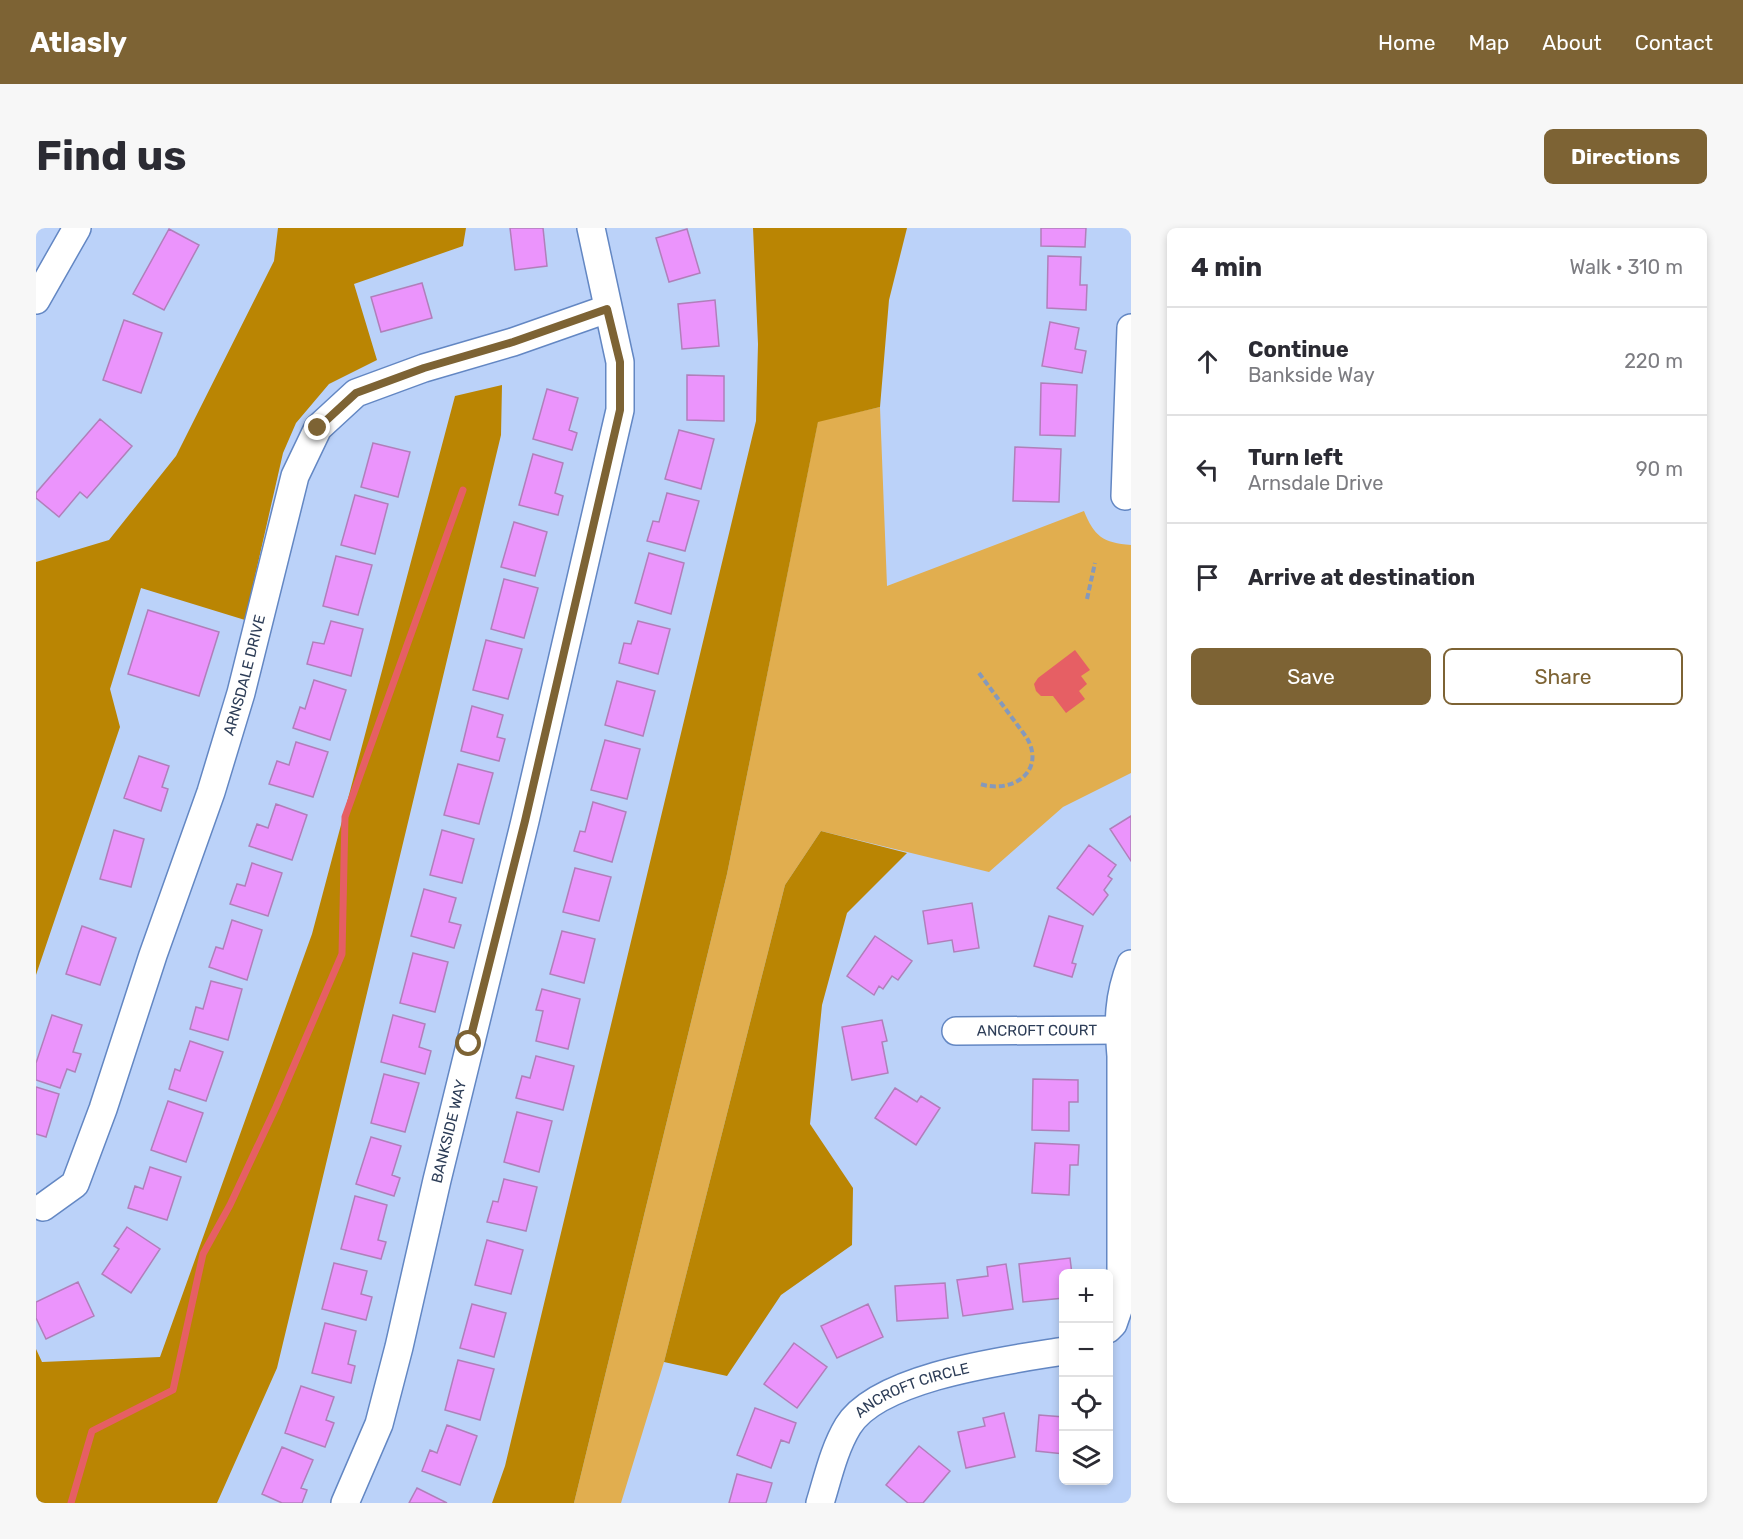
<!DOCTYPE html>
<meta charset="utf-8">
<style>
body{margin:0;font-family:Rubik,sans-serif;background:#f7f7f7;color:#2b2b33}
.controls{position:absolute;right:18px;bottom:18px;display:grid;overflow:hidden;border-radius:9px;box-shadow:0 3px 9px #0003}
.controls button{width:54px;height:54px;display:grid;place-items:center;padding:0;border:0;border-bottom:2px solid #e1e1e2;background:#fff;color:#2b2b33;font:30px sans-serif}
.stop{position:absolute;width:18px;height:18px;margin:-14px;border:4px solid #7d6334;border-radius:50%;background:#fff}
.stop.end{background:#7d6334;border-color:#fff;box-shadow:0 2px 6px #0008}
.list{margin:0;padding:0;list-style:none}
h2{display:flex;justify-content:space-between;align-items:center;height:78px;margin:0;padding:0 24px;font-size:26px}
h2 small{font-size:20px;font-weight:400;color:#7c7c81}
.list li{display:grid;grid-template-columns:39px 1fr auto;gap:18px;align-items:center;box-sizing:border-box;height:108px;padding:0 24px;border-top:2px solid #e1e1e2}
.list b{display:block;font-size:22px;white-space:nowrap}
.list p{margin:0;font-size:20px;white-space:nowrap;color:#7c7c81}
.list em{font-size:20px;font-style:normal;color:#7c7c81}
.actions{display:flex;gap:12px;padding:18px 24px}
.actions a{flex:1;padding:14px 0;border:2px solid #7d6334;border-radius:9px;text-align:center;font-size:21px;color:#7d6334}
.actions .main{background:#7d6334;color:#fff}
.icon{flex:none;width:33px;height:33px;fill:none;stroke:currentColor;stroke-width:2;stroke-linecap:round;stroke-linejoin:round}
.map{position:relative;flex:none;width:1095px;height:1275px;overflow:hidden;border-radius:9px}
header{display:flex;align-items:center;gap:36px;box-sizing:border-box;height:84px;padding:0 30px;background:#7d6334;color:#fff}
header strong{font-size:28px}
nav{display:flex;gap:33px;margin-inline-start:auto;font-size:21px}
.intro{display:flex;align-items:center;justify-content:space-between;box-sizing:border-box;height:144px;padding:0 36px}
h1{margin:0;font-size:42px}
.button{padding:15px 27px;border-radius:9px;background:#7d6334;color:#fff;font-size:21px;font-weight:700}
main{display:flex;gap:36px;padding:0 36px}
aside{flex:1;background:#fff;border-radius:9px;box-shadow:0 3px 9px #0003}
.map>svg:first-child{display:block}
.green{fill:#e1ae4f}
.forest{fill:#ba8503}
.water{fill:#e65f64}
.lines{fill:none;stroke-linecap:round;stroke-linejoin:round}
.stream{stroke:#e65f64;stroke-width:7}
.building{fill:#eb94fc;stroke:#b07fba;stroke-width:1.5}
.street-casing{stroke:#6387c3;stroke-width:30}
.path{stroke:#8599bb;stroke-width:4;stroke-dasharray:6 3;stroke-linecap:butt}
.street{stroke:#fff;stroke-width:27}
.route{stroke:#7d6334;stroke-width:8}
.labels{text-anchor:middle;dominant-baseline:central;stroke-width:6;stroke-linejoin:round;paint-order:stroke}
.street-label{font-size:15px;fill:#2d3d57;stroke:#cfdff9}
</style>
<header>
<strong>Atlasly</strong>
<nav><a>Home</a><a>Map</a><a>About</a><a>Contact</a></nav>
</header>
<div class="intro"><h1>Find us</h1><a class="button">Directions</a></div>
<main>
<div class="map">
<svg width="1095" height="1275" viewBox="0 0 1095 1275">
<rect width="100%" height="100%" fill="#bbd2f9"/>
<!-- green -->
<path class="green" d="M844 179 851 358 1048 283C1058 308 1067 315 1095 317V545L1027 579 953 644 785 603 749 657 628 1134 585 1275H538L691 646 782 193Z"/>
<!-- forest -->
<path class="forest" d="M242 0H430L427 18 318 56 341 132 293 156 260 195 247 225 209 392 105 360 74 461 84 499 0 747V334L73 312 140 228 238 33Z
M717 0H871L853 72 844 179 782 194 691 646 538 1275H456L469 1238 720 193 722 116Z
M466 157 465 207 241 1140 181 1275H0V1121L6 1134 124 1129 276 706 419 168Z
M785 603 871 625 811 685 786 777 774 896 817 960 816 1017 745 1067 691 1148 628 1134 749 657Z"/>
<!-- water -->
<path class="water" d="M1039 422 1054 442 1045 448 1051 456 1043 463 1049 471 1030 485 1017 468H1005L1000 463 998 456 1002 450Z"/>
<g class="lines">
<!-- stream -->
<path class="stream" d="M35 1275 56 1203 137 1162 167 1026 194 977 240 879 306 726 309 589 427 262"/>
</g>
<!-- building -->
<path class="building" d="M474 0H507L511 38 479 42Z
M1005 0H1050L1049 19 1005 18Z
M133 1 163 17 128 82 97 66Z
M651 1 664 45 633 54 620 10Z
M1012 28 1045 29 1044 57H1051L1050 82 1011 80Z
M386 55 396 90 345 104 335 69Z
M679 72 683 118 646 121 642 76Z
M88 92 126 105 105 165 67 152Z
M1014 94 1043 100 1039 121 1050 123 1046 145 1006 138Z
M651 147 688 148V193L651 192Z
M1005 155 1041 157 1039 208 1004 207Z
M511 161 542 170 533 202 541 205 536 222 497 211Z
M64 191 96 218 51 270 44 264 23 289 0 270V265Z
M643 202 678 211 665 261 629 251Z
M337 215 374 224 362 269 325 259Z
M979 219 1025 221 1023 274 977 273Z
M497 226 527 235 519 265 527 268 522 287 483 277Z
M631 265 663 273 649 323 611 313 617 293 623 294Z
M319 267 352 276 339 326 305 317Z
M478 294 511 304 499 348 465 339Z
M613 325 648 335 635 386 599 375Z
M300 328 336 337 322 387 287 378Z
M468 351 502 360 488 410 455 401Z
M112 382 183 404 163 468 92 446Z
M295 393 327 401 315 448 271 436 277 414 288 416Z
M602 393 634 401 622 446 583 435 588 415 595 416Z
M450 412 486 421 472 471 437 462Z
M278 452 310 462 294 512 257 500 264 479 269 481Z
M581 453 619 463 607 508 569 497Z
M436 478 467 487 461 509 469 511 463 533 425 523Z
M569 512 604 521 591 571 555 562Z
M260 514 292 524 277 569 233 556 241 533 253 537Z
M103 528 133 538 126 559 132 561 125 583 88 570Z
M422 536 457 545 443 596 408 587Z
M557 574 590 584 576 634 538 623 544 603 549 604Z
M240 576 271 587 256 632 213 618 221 596 232 600Z
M1095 588V633L1074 601Z
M78 602 108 611 95 659 64 651Z
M406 602 438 611 426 655 394 647Z
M1053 617 1080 637 1072 648 1076 651 1068 662 1072 667 1057 687 1021 660Z
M216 635 246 645 232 688 194 676 201 656 209 658Z
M539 640 575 649 563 693 527 684Z
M388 661 420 670 413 694 425 697 418 720 375 708Z
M936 675 943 720 918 724 916 712 892 716 887 683Z
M1013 688 1047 698 1036 735 1040 736 1036 749 998 738Z
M196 692 226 702 211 752 173 739 180 719 187 721Z
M46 698 80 710 64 757 30 746Z
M526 703 559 711 548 755 514 746Z
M839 708 876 733 862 752 856 748 847 761 843 758 838 767 811 748Z
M377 725 412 734 399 784 364 775Z
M175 753 206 761 192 812 154 801 160 779 167 781Z
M506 761 544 771 532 821 500 813 507 783 500 782Z
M16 787 46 797 37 824 45 826 39 844 31 841 24 860 0 852V835Z
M357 787 389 796 383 819 395 823 389 846 345 834Z
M846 792 851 813 846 814 852 845 816 852 806 799Z
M154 813 187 824 170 873 133 861 139 841 144 843Z
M500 828 538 838 527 882 480 870 486 848 494 850Z
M348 846 383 855 369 904 335 895Z
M997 851 1042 852V874H1033V903L996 902Z
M0 859 23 866 10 909 0 906Z
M859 860 881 874 885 868 904 880 880 917 839 890Z
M132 873 167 885 150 934 115 922Z
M481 884 516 893 503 944 468 934Z
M335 909 365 918 356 947 364 950 358 968 320 956Z
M999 915 1043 917 1042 937H1034L1033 967 996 965Z
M114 939 145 949 131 992 92 980 99 958 107 961Z
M468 951 501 959 490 1003 451 994 457 973 462 974Z
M319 968 351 977 342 1012 350 1014 345 1031 305 1021Z
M91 999 124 1021 95 1065 66 1046 83 1021 78 1018Z
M451 1012 487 1022 475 1066 439 1057Z
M1034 1030 1036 1046H1028V1070L987 1074 983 1036Z
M298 1035 331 1043 325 1066 336 1069 330 1092 286 1081Z
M970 1036 977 1081 927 1088 921 1052 952 1048 951 1039Z
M42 1054 58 1088 10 1111 0 1090V1074Z
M909 1055 912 1090 861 1093 859 1058Z
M436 1076 470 1085 458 1129 424 1120Z
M832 1076 847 1109 801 1130 785 1098Z
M289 1095 320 1103 312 1136 319 1138 315 1155 276 1145Z
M758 1115 791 1139 761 1180 728 1156Z
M422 1132 458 1141 444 1192 409 1182Z
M265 1158 298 1169 290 1192 298 1195 289 1219 249 1205Z
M719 1180 760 1195 753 1215 745 1212 735 1240 701 1227Z
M968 1185 979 1229 930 1240 922 1204 949 1198 947 1190Z
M1003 1187 1028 1189V1226L1000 1223Z
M411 1197 441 1208 424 1257 386 1243 394 1222 401 1225Z
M883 1218 914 1243 887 1275H872L850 1257Z
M246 1219 277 1232 265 1260 271 1262 266 1275H246L226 1266Z
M701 1246 736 1255 730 1275H693Z
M381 1260 411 1275H373Z"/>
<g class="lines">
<defs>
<g id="street">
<path d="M0 72 41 0"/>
<path d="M1089 268 1095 100"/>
<path id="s1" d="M920 803 1082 802"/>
<path id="s2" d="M7 979 39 956 67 881 117 727 175 564 205 465 259 248 282 200 320 165 388 140 477 114 571 81"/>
<path d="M1072 1101 1077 1096 1085 1073V828C1082 794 1082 769 1095 736"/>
<path id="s3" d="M309 1275 343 1196 363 1119 401 952 489 593 584 182V134L555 0"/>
<path id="s4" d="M784 1275C792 1249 798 1221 812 1198 843 1148 973 1132 1028 1123"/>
</g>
</defs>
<!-- street casing -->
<use href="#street" class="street-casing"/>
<!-- path -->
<path class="path" d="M1051 371 1059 335
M943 445 991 510C1010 544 976 566 944 556"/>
<!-- street -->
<use href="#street" class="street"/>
</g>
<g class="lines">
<!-- route -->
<path class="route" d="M282 200 320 165 388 140 477 114 571 81 584 134V182L489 593 433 816"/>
</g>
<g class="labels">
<!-- street labels -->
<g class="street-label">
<text stroke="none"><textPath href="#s2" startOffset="576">ARNSDALE DRIVE</textPath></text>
<text stroke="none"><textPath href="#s1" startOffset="81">ANCROFT COURT</textPath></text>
<text stroke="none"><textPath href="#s3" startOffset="387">BANKSIDE WAY</textPath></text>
<text stroke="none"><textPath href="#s4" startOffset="158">ANCROFT CIRCLE</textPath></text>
</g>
</g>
</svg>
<div class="controls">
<button>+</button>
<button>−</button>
<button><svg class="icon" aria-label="locate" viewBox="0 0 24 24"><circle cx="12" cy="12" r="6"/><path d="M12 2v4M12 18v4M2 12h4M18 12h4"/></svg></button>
<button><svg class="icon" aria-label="layers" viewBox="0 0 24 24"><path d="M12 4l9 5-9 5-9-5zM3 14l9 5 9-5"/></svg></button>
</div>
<div class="stop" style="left:433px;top:816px"></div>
<div class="stop end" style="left:282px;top:200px"></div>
</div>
<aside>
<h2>4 min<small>Walk · 310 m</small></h2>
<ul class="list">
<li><svg class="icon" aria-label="ahead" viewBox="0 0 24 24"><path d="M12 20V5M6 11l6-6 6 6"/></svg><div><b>Continue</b><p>Bankside Way</p></div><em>220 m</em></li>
<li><svg class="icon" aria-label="left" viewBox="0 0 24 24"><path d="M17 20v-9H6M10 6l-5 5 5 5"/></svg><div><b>Turn left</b><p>Arnsdale Drive</p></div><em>90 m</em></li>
<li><svg class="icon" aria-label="arrive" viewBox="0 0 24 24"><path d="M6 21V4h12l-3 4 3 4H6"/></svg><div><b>Arrive at destination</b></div></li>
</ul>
<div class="actions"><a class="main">Save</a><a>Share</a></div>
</aside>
</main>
